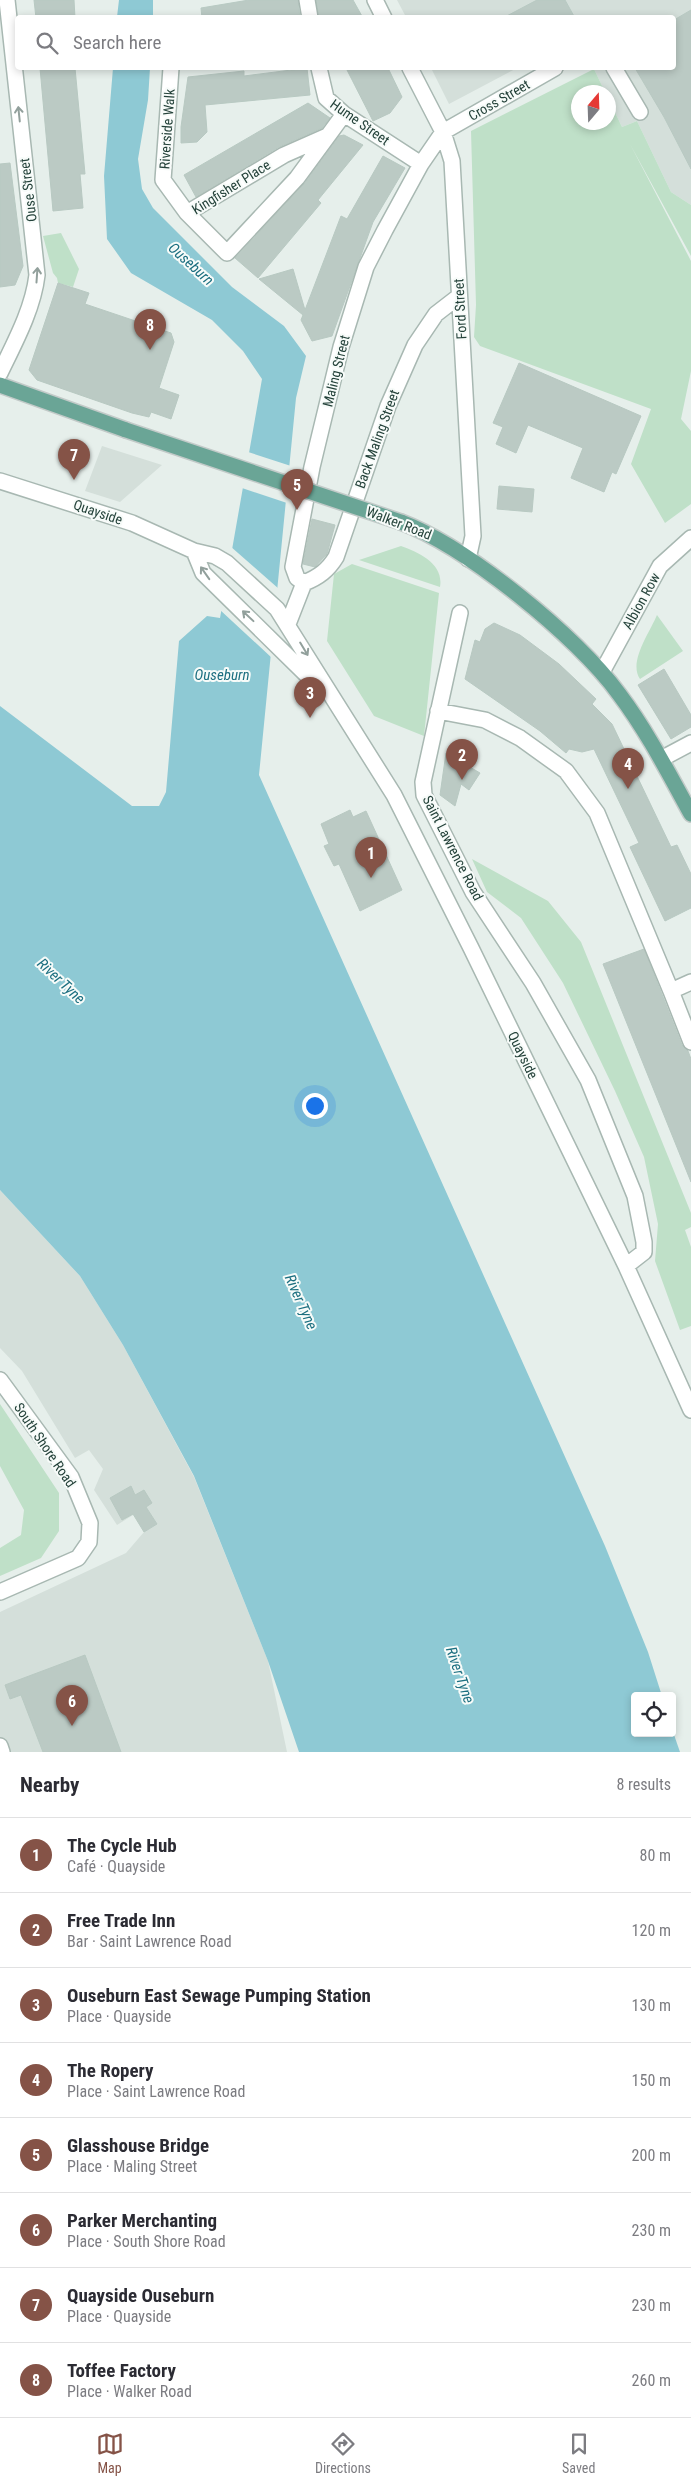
<!DOCTYPE html>
<meta charset="utf-8">
<style>
body{margin:0;font-family:"Roboto Condensed",sans-serif;background:#f2f2f3;color:#2b2b33}
.controls{position:absolute;right:15px;bottom:15px;display:grid;overflow:hidden;border-radius:5px;box-shadow:0 2px 8px #0003}
.controls button{width:45px;height:45px;display:grid;place-items:center;padding:0;border:0;border-bottom:1px solid #e1e1e2;background:#fff;color:#2b2b33;font:25px sans-serif}
.compass{position:absolute;left:571px;top:85px;width:45px;height:45px;border-radius:50%;background:#fff;box-shadow:0 2px 8px #0003;rotate:19deg}
.you{position:absolute;left:314px;top:1105px;width:18px;height:18px;margin:-12px;border:4px solid #fff;border-radius:50%;background:#1a73e8;box-shadow:0 0 0 8px #1a73e833}
.badge{display:grid;place-items:center;width:32px;height:32px;border-radius:50%;background:#855347;color:#fff;font-size:16px;font-weight:700}
.pin{position:absolute;translate:-50% -41px;filter:drop-shadow(0 1px 2px #0008)}
.pin::after{content:'';position:absolute;top:26px;width:18px;height:15px;background:inherit;clip-path:polygon(0 0,100% 0,50% 100%)}
.list{margin:0;padding:0;list-style:none}
h2{display:flex;justify-content:space-between;align-items:center;height:65px;margin:0;padding:0 20px;font-size:21px}
h2 small{font-size:16px;font-weight:400;color:#7c7c81}
.list li{display:grid;grid-template-columns:32px 1fr auto;gap:15px;align-items:center;box-sizing:border-box;height:75px;padding:0 20px;border-top:1px solid #e1e1e2}
.list b{display:block;font-size:19px;white-space:nowrap}
.list p{margin:0;font-size:16px;white-space:nowrap;color:#7c7c81}
.list em{font-size:16px;font-style:normal;color:#7c7c81}
.icon{flex:none;width:28px;height:28px;fill:none;stroke:currentColor;stroke-width:2;stroke-linecap:round;stroke-linejoin:round}
.map{position:relative;flex:none;width:691px;height:1752px;overflow:hidden}
.search{position:absolute;background:#fff;box-shadow:0 2px 8px #0003;left:15px;right:15px;top:15px;height:55px;display:flex;align-items:center;gap:12px;box-sizing:border-box;padding:0 18px;border-radius:5px;color:#7c7c81;font-size:19px}
.sheet{height:665px;background:#fff}
nav{display:flex;justify-content:space-around;align-items:center;box-sizing:border-box;height:70px;border-top:1px solid #e1e1e2;background:#fff;font-size:14px;color:#7c7c81}
nav a{display:grid;justify-items:center;gap:2px}
nav .on{color:#855347}
.map>svg:first-child{display:block}
.built{fill:#d4dfda}
.green{fill:#bfe0c8}
.water{fill:#8ec9d4}
.pier{fill:#e6efeb}
.building{fill:#bbcac4;stroke:#b8c9c2}
.lines{fill:none;stroke-linecap:round;stroke-linejoin:round}
.minor-casing{stroke:#a8b8b2;stroke-width:18}
.major-casing{stroke:#c2cac8;stroke-width:18}
.minor{stroke:#fff;stroke-width:15}
.major{stroke:#6aa596;stroke-width:15}
.major-bridge-casing{stroke:#c2cac8;stroke-width:18;stroke-linecap:butt}
.major-bridge{stroke:#6aa596;stroke-width:15}
.oneway{stroke:#92a09c}
.labels{text-anchor:middle;dominant-baseline:central;stroke-width:4;stroke-linejoin:round;paint-order:stroke}
.street-label{font-size:14px;fill:#24423a;stroke:#f7fbf9}
.water-label{font-size:15px;font-style:italic;fill:#1c6f80;stroke:#f7fbf9}
</style>
<div class="map">
<svg width="691" height="1752" viewBox="0 0 691 1752">
<rect width="100%" height="100%" fill="#e6efeb"/>
<!-- built -->
<path class="built" d="M397 0H691V205L671 192 637 121 622 127 609 100 608 92H605L594 69 597 68H674V18L406 17Z
M431 68H517L449 104Z
M102 446 162 465 120 502 85 491Z
M0 1190 80 1276 123 1345 194 1477 268 1661 287 1752H0V1612L126 1553 144 1532 157 1524 146 1507 117 1525 94 1490 103 1469 89 1450 75 1458 22 1371 0 1348Z"/>
<!-- green -->
<path class="green" d="M594 69 605 92H578V122H608L609 100 622 127 637 121 671 192 691 205V256L630 144 691 261V371L681 419 691 431V504L665 523 631 464 651 409 480 346 474 337 476 305 471 131Z
M61 233 79 269 73 287 58 283 57 278 53 273 43 236Z
M401 546C420 553 444 564 440 587L359 560Z
M352 564 439 593 424 736 374 716 327 641 334 574Z
M657 615 683 651 640 679C628 662 650 632 657 615Z
M472 859 548 901 581 942 691 1213V1227L685 1230 691 1247V1326L680 1330 655 1261 658 1224 644 1157 615 1091 563 983 521 918 487 892Z
M0 1404 59 1493V1531L41 1558 0 1576V1548L21 1535 24 1510 0 1466Z"/>
<!-- water -->
<path class="water" d="M119 0H153V17H117Z
M113 68H150L148 100 138 159 142 189 153 208 232 287 284 326 306 356 296 398 259 775 605 1546 648 1652 662 1696H635V1733H672V1729L680 1752H299L268 1661 194 1476 123 1345 80 1276 0 1190V706L132 806H159L166 792 179 641 207 616 220 618 262 379 243 351 212 320 131 273 107 239 104 176Z"/>
<!-- pier -->
<path class="pier" d="M245 451 291 466 287 503 239 487Z
M230 546 279 589 272 658 219 609Z"/>
<!-- building -->
<path class="building" d="M34 0H74L75 18H36Z
M249 0H298L300 18H202L201 8Z
M316 0H353L363 18H319Z
M537 0H565L575 18H503Z
M691 10V169L664 117 635 68H674V20Z
M40 68H75L85 174H80L83 208 53 211Z
M307 68 310 95 205 105 207 132 197 142 181 143V127L188 77 244 71V76Z
M346 68H388L402 97 390 113 373 121Z
M308 103 330 118 322 128 279 147 196 197 184 175Z
M344 135 363 145 318 200 321 203 258 278 235 258 304 184 339 136Z
M383 156 405 168 373 222 332 336 312 341 301 320 303 315 259 279 293 269 305 310 341 216 347 219Z
M10 163 23 266 15 285 0 287V164Z
M58 283 89 293 85 304 171 333 174 342 159 388 179 395 171 419 151 412 149 417 132 413 37 380 29 370Z
M519 363 641 416 616 474 612 472 604 492 571 478 583 448 528 425 516 453 496 444 503 427 493 423Z
M499 486 534 489 532 512 497 509Z
M312 519 335 525 327 554 315 567 303 564Z
M494 623 520 635 559 664 596 699 592 704 612 724 671 847 677 845 691 874V908L665 921 630 847 639 843 594 749 582 752 569 749 566 753 540 731 465 679 475 640 480 642 485 629Z
M664 669 691 715V727L671 739 638 685Z
M446 753 480 773 469 790 461 784 455 806 440 795Z
M350 810 353 817 366 811 402 890 360 911 339 864 334 866 324 846 329 844 321 824Z
M644 949 682 1045 688 1051 691 1059V1182L603 964Z
M131 1486 135 1495 144 1490 152 1503 146 1507 157 1524 144 1532 133 1514 122 1520 110 1498Z
M85 1655 121 1752H43L21 1695 10 1699 5 1685Z"/>
<g class="lines">
<defs>
<path id="minor" d="M307 0 310 18
M375 0 384 18
M171 68 163 180 187 213
M319 68 326 98 344 114 421 164
M410 68 443 132 452 161 473 536 468 559
M614 68 640 112
M327 136 284 155 187 213 227 253 297 178 344 114
M0 373C15 342 33 309 37 275L7 0
M0 481 132 523 194 551 215 556 227 563 277 609 394 795 471 948 626 1266 691 1410
M194 551 203 573 320 688
M304 583C319 577 328 570 336 557L388 406 415 345 436 314 458 297
M460 613 423 782 424 795 473 892 533 983 588 1080 635 1196 644 1242V1252L626 1266
M288 624 304 583 297 578 293 567 312 467 341 347 366 267 385 230 421 164 443 132 555 68
M602 672 660 566 691 538
M438 711 485 720 520 738 566 771 597 813 671 991
M661 759 691 743
M691 982 671 991 691 1042
M0 1380 71 1477 90 1523 89 1542 78 1558 0 1592
M0 1746 2 1752"/>
<path id="major" d="M0 385 126 430
M401 522C467 547 577 636 619 694 647 731 669 774 691 814"/>
</defs>
<!-- minor casing -->
<use href="#minor" class="minor-casing"/>
<!-- major casing -->
<use href="#major" class="major-casing"/>
<!-- minor -->
<use href="#minor" class="minor"/>
<!-- major -->
<use href="#major" class="major"/>
<defs>
<path id="major-bridge" d="M126 430 401 522"/>
</defs>
<!-- major-bridge casing -->
<use href="#major-bridge" class="major-bridge-casing"/>
<!-- major-bridge -->
<use href="#major-bridge" class="major-bridge"/>
</g>
<!-- one-way arrows -->
<defs><path id="oneway-shaft" d="M-6 0H5M1.5-3L5.5 0L1.5 3" fill="none" stroke-width="1.6" stroke-linecap="round" stroke-linejoin="round" transform="scale(1.25)"/></defs>
<g class="oneway">
<use href="#oneway-shaft" transform="translate(19 114) rotate(-96)"/>
<use href="#oneway-shaft" transform="translate(37 275) rotate(-86)"/>
<use href="#oneway-shaft" transform="translate(205 573) rotate(-125)"/>
<use href="#oneway-shaft" transform="translate(248 616) rotate(-137)"/>
<use href="#oneway-shaft" transform="translate(304 649) rotate(59)"/>
</g>
<g class="labels">
<!-- street labels -->
<g class="street-label">
<text transform="translate(499 100) rotate(-30)">Cross Street</text>
<text transform="translate(360 122) rotate(35)">Hume Street</text>
<text transform="translate(167 129) rotate(-86)">Riverside Walk</text>
<text transform="translate(231 187) rotate(-32)">Kingfisher Place</text>
<text transform="translate(28 190) rotate(-97)">Ouse Street</text>
<text transform="translate(460 309) rotate(-93)">Ford Street</text>
<text transform="translate(336 371) rotate(-76)">Maling Street</text>
<text transform="translate(377 439) rotate(-70)">Back Maling Street</text>
<text transform="translate(98 512) rotate(19)">Quayside</text>
<text transform="translate(399 523) rotate(21)">Walker Road</text>
<text transform="translate(641 601) rotate(-61)">Albion Row</text>
<text transform="translate(453 848) rotate(63)">Saint Lawrence Road</text>
<text transform="translate(523 1055) rotate(64)">Quayside</text>
<text transform="translate(45 1445) rotate(56)">South Shore Road</text>
</g>
<!-- water labels -->
<g class="water-label">
<text transform="translate(191 264) rotate(42)">Ouseburn</text>
<text x="222" y="675">Ouseburn</text>
<text transform="translate(61 981) rotate(43)">River Tyne</text>
<text transform="translate(301 1302) rotate(66)">River Tyne</text>
<text transform="translate(460 1675) rotate(71)">River Tyne</text>
</g>
</g>
</svg>
<div class="controls">
<button><svg class="icon" aria-label="locate" viewBox="0 0 24 24"><circle cx="12" cy="12" r="6"/><path d="M12 2v4M12 18v4M2 12h4M18 12h4"/></svg></button>
</div>
<svg class="compass" viewBox="-18 -18 36 36"><path d="M0-13l5 13h-10z" fill="#e53935"/><path d="M0 13l5-13h-10z" fill="#7c7c81"/></svg>
<div class="you"></div>
<div class="pin badge" style="left:371px;top:878px">1</div>
<div class="pin badge" style="left:462px;top:780px">2</div>
<div class="pin badge" style="left:310px;top:718px">3</div>
<div class="pin badge" style="left:628px;top:789px">4</div>
<div class="pin badge" style="left:297px;top:510px">5</div>
<div class="pin badge" style="left:72px;top:1726px">6</div>
<div class="pin badge" style="left:74px;top:480px">7</div>
<div class="pin badge" style="left:150px;top:350px">8</div>
<div class="search"><svg class="icon" aria-label="search" viewBox="0 0 24 24"><circle cx="10" cy="10" r="6"/><path d="M15 15l6 6"/></svg>Search here</div>
</div>
<section class="sheet">
<h2>Nearby<small>8 results</small></h2>
<ul class="list">
<li><span class="badge">1</span><div><b>The Cycle Hub</b><p>Café · Quayside</p></div><em>80 m</em></li>
<li><span class="badge">2</span><div><b>Free Trade Inn</b><p>Bar · Saint Lawrence Road</p></div><em>120 m</em></li>
<li><span class="badge">3</span><div><b>Ouseburn East Sewage Pumping Station</b><p>Place · Quayside</p></div><em>130 m</em></li>
<li><span class="badge">4</span><div><b>The Ropery</b><p>Place · Saint Lawrence Road</p></div><em>150 m</em></li>
<li><span class="badge">5</span><div><b>Glasshouse Bridge</b><p>Place · Maling Street</p></div><em>200 m</em></li>
<li><span class="badge">6</span><div><b>Parker Merchanting</b><p>Place · South Shore Road</p></div><em>230 m</em></li>
<li><span class="badge">7</span><div><b>Quayside Ouseburn</b><p>Place · Quayside</p></div><em>230 m</em></li>
<li><span class="badge">8</span><div><b>Toffee Factory</b><p>Place · Walker Road</p></div><em>260 m</em></li>
</ul>
</section>
<nav>
<a class="on"><svg class="icon" aria-label="map" viewBox="0 0 24 24"><path d="M3 6l6-2 6 2 6-2v14l-6 2-6-2-6 2zM9 4v14M15 6v14"/></svg>Map</a>
<a><svg class="icon" aria-label="directions" viewBox="0 0 24 24"><path d="M12 3l9 9-9 9-9-9zM9 14v-3h6M13 9l2 2-2 2"/></svg>Directions</a>
<a><svg class="icon" aria-label="saved" viewBox="0 0 24 24"><path d="M7 4h10v16l-5-4-5 4z"/></svg>Saved</a>
</nav>
